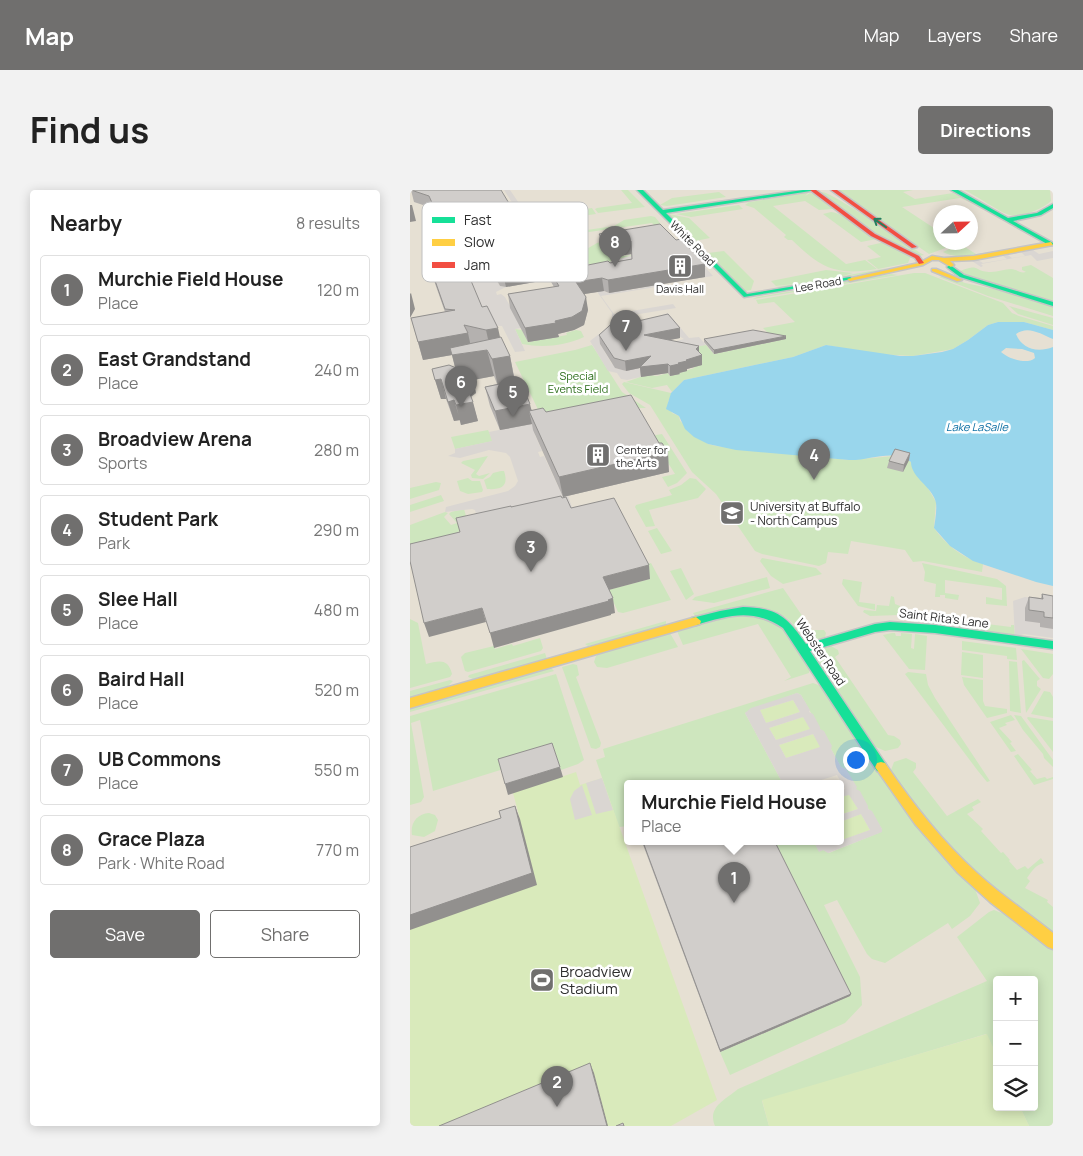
<!DOCTYPE html>
<meta charset="utf-8">
<style>
body{margin:0;font-family:Manrope,sans-serif;background:#f2f2f2;color:#222}
.controls{position:absolute;right:15px;bottom:15px;display:grid;overflow:hidden;border-radius:5px;box-shadow:0 2px 12px #0003}
.controls button{width:45px;height:45px;display:grid;place-items:center;padding:0;border:0;border-bottom:1px solid #e0e0e0;background:#fff;color:#222;font:25px sans-serif}
.compass{position:absolute;left:523px;top:15px;width:45px;height:45px;border-radius:50%;background:#fff;box-shadow:0 2px 12px #0003;rotate:68deg}
.you{position:absolute;left:445px;top:569px;width:18px;height:18px;margin:-12px;border:4px solid #fff;border-radius:50%;background:#1a73e8;box-shadow:0 0 0 8px #1a73e833}
.badge{display:grid;place-items:center;width:32px;height:32px;border-radius:50%;background:#706f6e;color:#fff;font-size:16px;font-weight:700}
.pin{position:absolute;translate:-50% -41px;filter:drop-shadow(0 1px 2px #0008)}
.pin::after{content:'';position:absolute;top:26px;width:18px;height:15px;background:inherit;clip-path:polygon(0 0,100% 0,50% 100%)}
.popup{position:absolute;left:214px;top:590px;width:220px;height:65px;box-sizing:border-box;display:grid;place-content:center;border-radius:5px;background:#fff;filter:drop-shadow(0 1px 4px #0005);font-size:16px;white-space:nowrap;color:#767676}
.popup b{font-size:19px;color:#222}
.popup::after{content:'';position:absolute;left:50%;top:100%;margin-left:-10px;border:10px solid transparent;border-top-color:#fff}
.list{margin:0;padding:0;list-style:none}
h2{display:flex;justify-content:space-between;align-items:center;height:65px;margin:0;padding:0 20px;font-size:21px}
h2 small{font-size:16px;font-weight:400;color:#767676}
.list li{display:grid;grid-template-columns:32px 1fr auto;gap:15px;align-items:center;box-sizing:border-box;height:70px;margin:0 10px 10px;padding:0 10px;border:1px solid #e0e0e0;border-radius:5px}
.list b{display:block;font-size:19px;white-space:nowrap}
.list p{margin:0;font-size:16px;white-space:nowrap;color:#767676}
.list em{font-size:16px;font-style:normal;color:#767676}
.actions{display:flex;gap:10px;padding:15px 20px}
.actions a{flex:1;padding:11px 0;border:1px solid #706f6e;border-radius:5px;text-align:center;font-size:18px;color:#706f6e}
.actions .main{background:#706f6e;color:#fff}
.icon{flex:none;width:28px;height:28px;fill:none;stroke:currentColor;stroke-width:2;stroke-linecap:round;stroke-linejoin:round}
.map{position:relative;flex:none;width:643px;height:936px;overflow:hidden;border-radius:5px}
header{display:flex;align-items:center;gap:30px;box-sizing:border-box;height:70px;padding:0 25px;background:#706f6e;color:#fff}
header strong{font-size:24px}
nav{display:flex;gap:28px;margin-inline-start:auto;font-size:18px}
.intro{display:flex;align-items:center;justify-content:space-between;box-sizing:border-box;height:120px;padding:0 30px}
h1{margin:0;font-size:35px}
.button{padding:12px 22px;border-radius:5px;background:#706f6e;color:#fff;font-size:18px;font-weight:700}
main{display:flex;gap:30px;padding:0 30px}
aside{flex:1;background:#fff;border-radius:5px;box-shadow:0 2px 12px #0003}
.map>svg:first-child{display:block}
.education{fill:#e6e0d3;fill-rule:evenodd}
.green{fill:#cee6be}
.pitch{fill:#d9eabb}
.plaza{fill:#dad6d2;fill-rule:evenodd}
.water{fill:#99d6ec;fill-rule:evenodd}
.lines{fill:none;stroke-linecap:round;stroke-linejoin:round}
.fast-casing{stroke:#c5c4c5;stroke-width:3}
.slow-casing{stroke:#c5c4c5;stroke-width:3}
.jam-casing{stroke:#c5c4c5;stroke-width:3}
.fast{fill:#16e098;fill-rule:evenodd}
.slow{fill:#ffcf43;fill-rule:evenodd}
.jam{fill:#f24e42;fill-rule:evenodd}
.wall{fill:#b4b1af}
.shaded-wall{fill:#92908e}
.building{fill:#d1cecb;stroke:#92908e}
.oneway{stroke:#237e5e}
.labels{text-anchor:middle;dominant-baseline:central;stroke-width:5;stroke-linejoin:round;paint-order:stroke}
.far-street-label{font-size:11px;fill:#2e2e2e;stroke:#fff}
.far-poi-label{font-size:11px;fill:#2e2e2e;stroke:#fff}
.far-park-label{font-size:11px;fill:#2c6e1b;stroke:#fff}
.far-water-label{font-size:11px;font-style:italic;fill:#0d6fa3;stroke:#fff}
.poi-label{font-size:12px;fill:#2e2e2e;stroke:#fff;text-anchor:start}
.street-label{font-size:12px;fill:#2e2e2e;stroke:#fff}
.near-poi-label{font-size:15px;fill:#2e2e2e;stroke:#fff;text-anchor:start}
.key{fill:#fff;stroke:#c0c0c0;stroke-width:1}
.key-label{font-size:14px;fill:#2e2e2e}
</style>
<header>
<strong>Map</strong>
<nav><a>Map</a><a>Layers</a><a>Share</a></nav>
</header>
<div class="intro"><h1>Find us</h1><a class="button">Directions</a></div>
<main>
<aside>
<h2>Nearby<small>8 results</small></h2>
<ul class="list">
<li><span class="badge">1</span><div><b>Murchie Field House</b><p>Place</p></div><em>120 m</em></li>
<li><span class="badge">2</span><div><b>East Grandstand</b><p>Place</p></div><em>240 m</em></li>
<li><span class="badge">3</span><div><b>Broadview Arena</b><p>Sports</p></div><em>280 m</em></li>
<li><span class="badge">4</span><div><b>Student Park</b><p>Park</p></div><em>290 m</em></li>
<li><span class="badge">5</span><div><b>Slee Hall</b><p>Place</p></div><em>480 m</em></li>
<li><span class="badge">6</span><div><b>Baird Hall</b><p>Place</p></div><em>520 m</em></li>
<li><span class="badge">7</span><div><b>UB Commons</b><p>Place</p></div><em>550 m</em></li>
<li><span class="badge">8</span><div><b>Grace Plaza</b><p>Park · White Road</p></div><em>770 m</em></li>
</ul>
<div class="actions"><a class="main">Save</a><a>Share</a></div>
</aside>
<div class="map">
<svg width="643" height="936" viewBox="0 0 643 936">
<rect width="100%" height="100%" fill="#ece8e4"/>
<!-- education -->
<path class="education" d="M0 0H643V936H0ZM530 22H560V52H530ZM218 594H430V652H218ZM587 790H624V917H587Z"/>
<!-- green -->
<path class="green" d="M211 0H218L235 17 188 23 185 19 187 18 222 13Z
M427 0H503L493 2 505 9 543 3 568 16 550 8 492 17 530 42V52L549 53 519 64Z
M554 0H640L641 11C633 19 610 28 600 25 590 23 566 5 554 0Z
M309 2 316 7 257 16 250 15 262 8Z
M411 2C420 0 499 56 514 65L509 66 469 46Z
M394 3H398L395 6 400 3 406 5 423 19 409 20 395 11 363 16 436 74 455 70 467 79C425 86 411 78 382 50H378L374 47 376 45 344 18 335 15 338 13H334Z
M329 15 333 19 281 27 266 24Z
M182 18 186 24 121 33 118 28Z
M421 22C438 24 451 42 467 49L451 52 413 24Z
M259 24 279 28 300 48 285 51Z
M241 26 245 27 254 38 246 37 242 33 172 43 170 41 204 36 214 30Z
M158 29 166 40C150 43 132 50 122 34Z
M167 41 176 53 162 55 138 46Z
M195 51 194 54 189 55 199 67 224 65 188 75 175 74 168 64 187 53Z
M475 52 504 67 500 68 498 73 468 79 457 70 471 67 457 56Z
M550 54 566 64 607 58C587 62 551 72 533 62Z
M314 61 344 91 341 100 335 101 298 63Z
M621 75 643 88V111L548 82C572 72 562 82 581 82 588 82 595 79 601 79 607 79 610 84 616 82L612 80V77Z
M478 78 465 82 372 98 366 97 384 94 366 96 361 91 416 80 443 83 433 86Z
M504 83H515L593 113 602 123 609 126 643 136V140L614 132H588L578 135 558 150 543 159 503 166 467 164 416 155 383 167 274 190 262 202 257 195 242 198 216 192 230 187 234 184 247 186 258 183 260 186 284 178 286 156 296 155 304 164 366 151 353 138 385 132 364 112 348 114 346 110Z
M481 84 488 85 343 109 347 107Z
M536 85 555 93 602 103 643 116V126L578 106 529 87Z
M599 116 643 128V135L608 124Z
M105 139 112 140 118 152 157 145 156 143 166 140 171 141 174 147C154 156 133 158 112 154Z
M182 155 212 202 236 218H223L136 236 105 172 165 160Z
M214 192 261 203V209L258 211 262 223 269 226 270 231 298 254 306 256 439 270 484 266 495 267 501 272 506 284 515 293 526 312 524 338C536 355 553 368 573 374L572 382 513 371 503 372 495 360 441 351 438 364 418 362 416 373 409 376 352 364 345 361 306 304 282 282 240 215 219 203 212 194Z
M78 240 83 251 45 259 41 247Z
M252 244 277 283 267 293 258 297 252 287 265 284 241 246Z
M78 266 66 284 69 286 80 283 73 289 62 288 61 285 65 280 51 273 53 271Z
M91 281H94C99 296 92 300 77 299L74 290 80 287 83 283Z
M58 288 62 291H70L73 300 72 302 58 304 50 301 47 291Z
M280 288 286 289 296 299 288 308 239 320 245 336 236 337 225 317 226 315 262 305 259 300 271 295Z
M26 292 31 293 29 300 0 309V298Z
M31 305 34 311 0 322V315Z
M54 319 58 333 64 338 47 342 52 357 0 361V335L35 322 38 323 34 327 41 335 47 333 39 324 41 322Z
M247 338 262 361 251 364 238 341Z
M352 368 406 378 412 384 373 394 361 386 350 371Z
M241 373 261 410 213 423 208 422 198 400 240 389 233 375Z
M512 373 587 389 596 396 597 416 576 414V407L592 410V398L535 390V403L549 405 548 410 535 408V405H530V407H525L526 394 514 391 515 382Z
M271 378 284 404 276 410 260 381Z
M357 387 360 398 304 413 282 410 285 407Z
M433 389 452 392 449 412 465 414V420L448 416 432 394Z
M373 398 402 440H414L416 443 415 447 405 451 397 450C389 445 386 436 379 430 351 408 316 419 285 426L283 423Z
M481 406 484 407 485 414 490 416 489 425 460 426 453 422 454 420 466 421 467 415 479 416Z
M331 424 356 427 375 440 400 479 399 483 374 491 381 487 348 434 273 455 267 441Z
M543 424 545 430 601 437V435H604L605 447 543 436 541 425Z
M0 429 8 433 16 474C29 471 38 468 42 484L40 487 0 498Z
M256 431V436L178 456 175 454Z
M260 443 268 457 197 478 187 477 184 472 186 466 190 463Z
M482 443H485L486 446H491V443L502 444 501 458 504 459 505 444 517 446 515 480 499 479 473 445Z
M130 448 133 458 131 461 58 482 55 481 51 467 55 463 84 456 85 459 102 454 103 456Z
M552 451 606 458 607 470 597 469V466L552 460Z
M421 456 428 460 429 464 425 467 478 545 484 546 490 550 491 554 488 558 475 561 464 556 406 467 407 461Z
M611 459 643 464V484L639 489 633 488Z
M552 462 573 465V488L551 485Z
M135 463 137 469 63 489 58 487 59 485Z
M614 470 630 489 627 491V496L631 499 616 523 612 471Z
M599 471 607 472 611 523 600 521Z
M163 474 167 475 169 485 166 487 191 553 190 557 186 559 181 558 152 477Z
M140 477 144 481 0 522V517Z
M498 482 516 484 518 495 525 508 580 591 577 592 568 581 495 484Z
M146 484 174 570 168 574 151 580 145 563 23 601 10 530 1 533 14 607 11 612 0 615V526Z
M552 487 573 490V511L575 516 597 519V523L577 528 554 495Z
M40 490 43 491 37 497 0 508V501Z
M403 493 411 496 565 699 570 713 560 726 542 739 538 733 475 773 462 769 457 764 427 710 414 715 450 787 452 815 435 833 320 885 310 862 440 806 363 652H404L409 661 413 660 419 663 471 642 472 639 445 599 436 579 431 577 391 505 387 503 335 523 373 594H218V636L209 637 186 570 195 567 193 559Z
M634 501 640 502 643 507V528L621 524Z
M601 525 605 530 595 533 597 535 589 538 602 552 600 553 606 561 601 562 580 532Z
M604 525 611 526 643 570V577L634 568 633 564 613 540Z
M618 527 643 531V562L617 528Z
M608 564 622 580 620 581 627 589 635 587 637 589 643 587V589L624 595 604 566Z
M496 568 506 573V578L503 582 537 626 568 609 571 612 562 617 564 620 557 624 573 639 571 641 591 663 593 662 600 670 599 671 607 680 615 676 618 679 631 668 634 673C625 675 622 681 617 688L620 691 615 698 638 710 637 712 643 717V743L560 677 497 606 481 580 484 572Z
M19 623 25 625 28 630 25 641 14 647 2 645C0 633 7 624 19 623Z
M584 720 594 724 643 760V936H619L610 917H624V790H587V866L576 844 352 911 359 936H305C297 917 315 910 328 899L577 791 547 747 579 722Z"/>
<!-- pitch -->
<path class="pitch" d="M383 510 390 522 356 533 350 520Z
M393 527 401 539 366 550 359 538Z
M403 544 411 557 376 568 369 555Z
M166 582 170 595 192 588 307 910 261 936H0V665L110 629 103 603Z
M439 604 448 619 430 625V607Z
M451 624 460 640 430 651V632Z
M577 844 587 866V917H610L619 936H359L352 910Z"/>
<!-- plaza -->
<path class="plaza" d="M94 0H100L128 41 160 54 175 74 188 75 224 65 228 66 252 62 251 59 279 54 298 75 301 76 295 77 303 86 270 91 263 89 258 84 249 85 254 93 252 96 191 106 204 124 263 114 266 118 223 125 217 129 216 132 226 137 241 135 247 132 252 125 258 123 279 148 289 147 296 155 262 160 257 163 245 164 240 168 237 167 243 161 241 157 232 159 240 156 228 153 229 152 243 156 250 154 248 152 253 154 260 152 258 148H260L263 152 274 149 269 146 259 133 227 141 214 137 208 138 190 154 202 174 208 175 205 178 217 181 227 174 232 175 229 179 237 181 230 187 217 190 211 189 207 183 198 181 180 151 198 137 202 130V123L155 56 121 42ZM276 61 278 67 276 69H278L295 87 270 90 266 89 261 83 248 85 254 92 251 94 221 100 219 97 221 95 210 97 211 99 199 103 195 102 185 88 188 87 186 85 199 83 209 96 220 94 213 84H206L226 78H239L245 82 258 80 252 73 223 77V70L225 69Z
M23 20 41 61 62 58 65 63 76 61 83 74H86L89 80 79 83 81 87 91 90 88 93 90 96 96 97 86 102 87 105 91 104 95 107 100 116 104 117 101 118 111 138 105 139 115 161 105 162 92 136 76 135 62 98 58 97 61 96 53 79 17 80 30 65 26 58 12 55 14 53 29 54 15 21Z
M623 60 629 64 643 61V68L627 71 621 65 571 74 573 76 571 77 562 71 568 70 573 73 597 69 593 66 598 65 602 68 615 66 611 62Z
M134 231 125 245 132 261 128 262 130 267 134 266 153 307 158 306 163 320 67 327 65 320 62 319 35 322 36 317 98 301 105 296 108 291 100 267 96 263 79 260 50 268 38 266 45 263V259L82 251 79 242Z
M615 407 643 411 630 433 643 439V448L614 444 605 447 603 411Z
M387 503 391 505 400 520 399 522 403 524 410 537V539L414 541 422 556 421 559 431 577 436 579 447 597 446 599 450 601 458 616V619L462 621 472 639V642L418 663 413 660 409 662 404 652H422L423 653 460 640 451 624 430 632V625L448 619 439 605 430 607V601L435 599 427 585 399 594H373L335 523 341 518ZM383 510 390 522 356 533 350 520ZM393 527 400 539 366 550 359 538ZM403 544 410 557 376 568 369 555Z
M192 588 203 620 186 624 176 593Z
M172 595 182 625 165 630 160 609 164 601Z"/>
<!-- water -->
<path class="water" d="M588 132H614L643 140V149C631 144 618 135 606 144 612 159 627 163 643 157V396L626 392 563 371 540 356 524 338C525 331 527 321 526 313 523 297 501 288 501 272 484 258 458 271 439 270L326 260 298 254 284 247 275 239 269 226 256 219 261 203 274 190 383 167 416 155 490 166H503L532 162 543 159 558 150 578 135ZM596 158 612 159 624 163 625 168C617 175 599 169 591 162Z"/>
<g class="lines">
<defs>
<path id="fast" d="M227 0H233L253 20 393 0H407L256 23 337 104 440 87 443 89 334 107Z
M541 0H548L598 28 627 23 643 14V18L631 25 603 31 643 53V55H639Z
M540 75 554 85 643 112V116L550 87 538 78 537 77Z
M333 417C368 418 377 427 396 454L465 434 480 432 525 435 643 451V459L525 443 480 440 465 442 400 461 475 573 477 577 475 581 471 582 467 581 373 438C343 418 319 425 286 435L281 431 282 428 310 421Z"/>
<path id="slow" d="M641 52 643 55 564 70 540 71 544 75 541 77 529 70H522L513 75 440 91 437 89 509 73 522 66 534 68 564 66Z
M522 79H526L552 90 547 91 522 81Z
M286 427 291 431 290 434 0 518V508Z
M471 572 475 573C502 613 532 651 567 683 591 705 618 723 643 743V759L638 757 580 712 548 683 505 634 465 577 467 573Z"/>
<path id="jam" d="M400 0H406L465 44 509 66 514 73 509 74 505 68 461 46Z
M421 0H427L507 57 502 58Z"/>
</defs>
<!-- fast casing -->
<use href="#fast" class="fast-casing"/>
<!-- slow casing -->
<use href="#slow" class="slow-casing"/>
<!-- jam casing -->
<use href="#jam" class="jam-casing"/>
<!-- fast -->
<use href="#fast" class="fast"/>
<!-- slow -->
<use href="#slow" class="slow"/>
<!-- jam -->
<use href="#jam" class="jam"/>
</g>
<!-- wall -->
<path class="wall" d="M1 0 100 15 103 27H97L113 55 168 77 222 69V64L199 67 190 57 189 44 295 87 199 103 194 101 174 104 178 120 174 135 164 140 148 144 149 147 118 152 100 118 98 104 144 97 137 85 125 92 96 97 90 96 86 89 75 86 72 73 80 68 76 61 64 63 62 58 41 61 22 18 4 12Z
M16 65 72 117 100 166 105 191 122 220 136 222 259 282 153 307 123 240 122 234 90 240 80 216 75 197 87 194 84 186 63 190 66 203 61 207 68 231 51 235 50 230 44 231 36 209H31L22 179 45 178 42 165 13 170 1 128 35 122 21 82Z
M270 138V148L259 150 289 156V162L292 175 277 179V181L269 183 270 184 260 186 258 183 231 187 230 178 216 181 205 178 190 154 189 145Z
M294 149H376L304 164 294 152Z
M500 263 499 270 493 282 477 278 479 271Z
M632 404 643 406V439L630 437V433L615 431V418L619 407 631 408Z
M232 652H365L441 804 440 806 310 862Z"/>
<!-- shaded-wall -->
<path class="shaded-wall" d="M0 15H2L6 31 0 32Z
M100 15 103 27 92 28 90 16Z
M59 46 62 58 41 61 38 49Z
M73 49 76 61 64 63 62 51Z
M221 51 222 64 199 67 197 55Z
M134 72 137 85 125 92 96 97 93 84Z
M295 74V87L199 103 198 90Z
M192 88 194 101 168 105 166 92Z
M1 103 5 119 0 128V104Z
M176 107 178 120 174 135 164 140 148 144 149 147 118 152 115 138 145 131Z
M88 138 92 156 80 158 76 140Z
M270 138V148L235 155 234 145Z
M58 143 62 162 40 158 42 165 13 170 8 152Z
M376 146V149L304 164V160Z
M289 156V165H292V175L277 179V181L269 183 270 184 260 186V176L276 170Z
M77 160 84 186 63 190 66 203 59 208 49 192 42 165Z
M100 166 105 193 88 196 82 169Z
M241 166 258 174V183L231 187 230 178 216 181 215 171Z
M31 189 36 209H31L25 190Z
M44 210 50 230 44 231 38 212Z
M63 212 68 231 51 235 46 215Z
M120 214 124 233 119 221 122 234 90 240 85 221Z
M258 262 259 282 153 307 149 287Z
M500 263 499 270 493 282 494 275Z
M239 375 240 389 195 401 193 387Z
M203 408 205 423 201 424V425L84 458 80 443Z
M72 418 76 432 19 447 14 433Z
M150 577 153 587 98 605 95 594Z
M105 616 110 629 127 695 0 740V725Z
M441 804 440 806 310 862V860Z
M180 873 184 883 198 936H197Z"/>
<!-- building -->
<path class="building" d="M1 0H91L100 15 90 16 113 55 146 50 150 53 168 77 198 71 200 73 222 69 221 51 197 55 189 44 250 34 266 50 271 49 295 74 198 90 192 88 166 92 176 107 172 121 162 127 145 131 146 133 115 138 98 104 149 96 134 72 123 79 93 84 87 83 84 76 72 73 83 67 73 49 62 51 59 46 38 49 19 6Z
M49 62 72 117 77 116 88 138 76 140 54 135 58 143 8 152 1 128 45 120 35 119 16 65Z
M258 124 270 138 234 145 289 156 286 159 292 165 276 170 277 171 268 173 269 174 260 176 258 174 230 177 241 166 215 171 204 168 189 145 207 129 213 128 228 131Z
M343 140 376 146 304 160 294 149Z
M91 147 100 166 82 169 77 160 42 165 40 158Z
M39 175 61 184 54 188 63 212 46 215 44 210 38 212 31 189 25 190 22 179Z
M110 190 120 214 85 221 75 197Z
M221 205 249 253H252L258 262 149 287 119 221 133 218 136 222Z
M485 259 500 263 494 275 479 271Z
M151 306 152 308 156 307 161 318 204 308 239 375 193 387 203 408 198 410 199 411 80 443 72 418 14 433 0 371V354L50 342 46 328 101 316V317Z
M632 404 643 406V428L634 427V422L619 420V407L633 409Z
M142 553 150 577 95 594 88 569Z
M105 616 122 683 0 725V657L91 628 89 621Z
M233 652H365L441 804 310 860Z
M180 873 197 936H29Z
M213 933 214 936H206Z"/>
<!-- one-way arrows -->
<defs><path id="oneway-shaft" d="M-6 0H5M1.5-3L5.5 0L1.5 3" fill="none" stroke-width="1.6" stroke-linecap="round" stroke-linejoin="round" transform="scale(1.25)"/></defs>
<use class="oneway" href="#oneway-shaft" transform="translate(470 33) rotate(-145)"/>
<!-- icons -->
<defs>
<symbol id="building-square" viewBox="-11 -11 22 22"><rect x="-9" y="-9" width="18" height="18" rx="4" fill="#706f6e" stroke="#fff"/><path d="M-4-6H4V6H1V3H-1V6H-4ZM-2.5-4.3h1.7v1.8h-1.7ZM.8-4.3h1.7v1.8H.8ZM-2.5-1h1.7V.8h-1.7ZM.8-1h1.7V.8H.8Z" fill="#fff"/></symbol>
<symbol id="university-square" viewBox="-11 -11 22 22"><rect x="-9" y="-9" width="18" height="18" rx="4" fill="#706f6e" stroke="#fff"/><path d="M0-5L7-2L0 1L-7-2ZM-4 1L0 2.5L4 1V4Q0 6-4 4Z" fill="#fff"/></symbol>
<symbol id="stadium-square" viewBox="-11 -11 22 22"><rect x="-9" y="-9" width="18" height="18" rx="4" fill="#706f6e" stroke="#fff"/><path d="M0-5a6.5 5 0 1 0 0 10a6.5 5 0 1 0 0-10ZM-3.5-1.8h7v3.6h-7Z" fill="#fff"/></symbol>
</defs>
<g fill-rule="evenodd">
<use href="#building-square" x="256" y="62" width="28" height="28"/>
<use href="#building-square" x="174" y="251" width="28" height="28"/>
<use href="#university-square" x="308" y="309" width="28" height="28"/>
<use href="#stadium-square" x="118" y="776" width="28" height="28"/>
</g>
<g class="labels">
<!-- far-street labels -->
<g class="far-street-label">
<text transform="translate(283 53) rotate(45)">White Road</text>
<text transform="translate(408 94) rotate(-10)">Lee Road</text>
</g>
<!-- far-poi labels -->
<g class="far-poi-label">
<text x="270" y="98">Davis Hall</text>
<text x="206" y="259" text-anchor="start">Center for<tspan x="206" dy="13">the Arts</tspan></text>
</g>
<!-- far-park labels -->
<g class="far-park-label">
<text x="168" y="185">Special<tspan x="168" dy="13">Events Field</tspan></text>
</g>
<!-- far-water labels -->
<g class="far-water-label">
<text x="567" y="236">Lake LaSalle</text>
</g>
<!-- poi labels -->
<g class="poi-label">
<text x="340" y="316">University at Buffalo<tspan x="340" dy="14">- North Campus</tspan></text>
</g>
<!-- street labels -->
<g class="street-label">
<text transform="translate(534 428) rotate(7)">Saint Rita's Lane</text>
<text transform="translate(411 462) rotate(56)">Webster Road</text>
</g>
<!-- near-poi labels -->
<g class="near-poi-label">
<text x="150" y="781">Broadview<tspan x="150" dy="17">Stadium</tspan></text>
</g>
</g>
<!-- legend -->
<rect x="12" y="12" width="166" height="80" rx="8" class="key"/>
<rect x="22" y="27" width="23" height="6" fill="#16e098"/>
<rect x="22" y="49" width="23" height="7" fill="#ffcf43"/>
<rect x="22" y="72" width="23" height="6" fill="#f24e42"/>
<g class="key-label">
<text x="54" y="35">Fast</text>
<text x="54" y="57">Slow</text>
<text x="54" y="80">Jam</text>
</g>
</svg>
<div class="controls">
<button>+</button>
<button>−</button>
<button><svg class="icon" aria-label="layers" viewBox="0 0 24 24"><path d="M12 4l9 5-9 5-9-5zM3 14l9 5 9-5"/></svg></button>
</div>
<svg class="compass" viewBox="-18 -18 36 36"><path d="M0-13l5 13h-10z" fill="#e53935"/><path d="M0 13l5-13h-10z" fill="#767676"/></svg>
<div class="you"></div>
<div class="pin badge" style="left:324px;top:713px">1</div>
<div class="popup"><b>Murchie Field House</b>Place</div>
<div class="pin badge" style="left:147px;top:917px">2</div>
<div class="pin badge" style="left:121px;top:382px">3</div>
<div class="pin badge" style="left:404px;top:290px">4</div>
<div class="pin badge" style="left:103px;top:227px">5</div>
<div class="pin badge" style="left:51px;top:217px">6</div>
<div class="pin badge" style="left:216px;top:161px">7</div>
<div class="pin badge" style="left:205px;top:77px">8</div>
</div>
</main>
